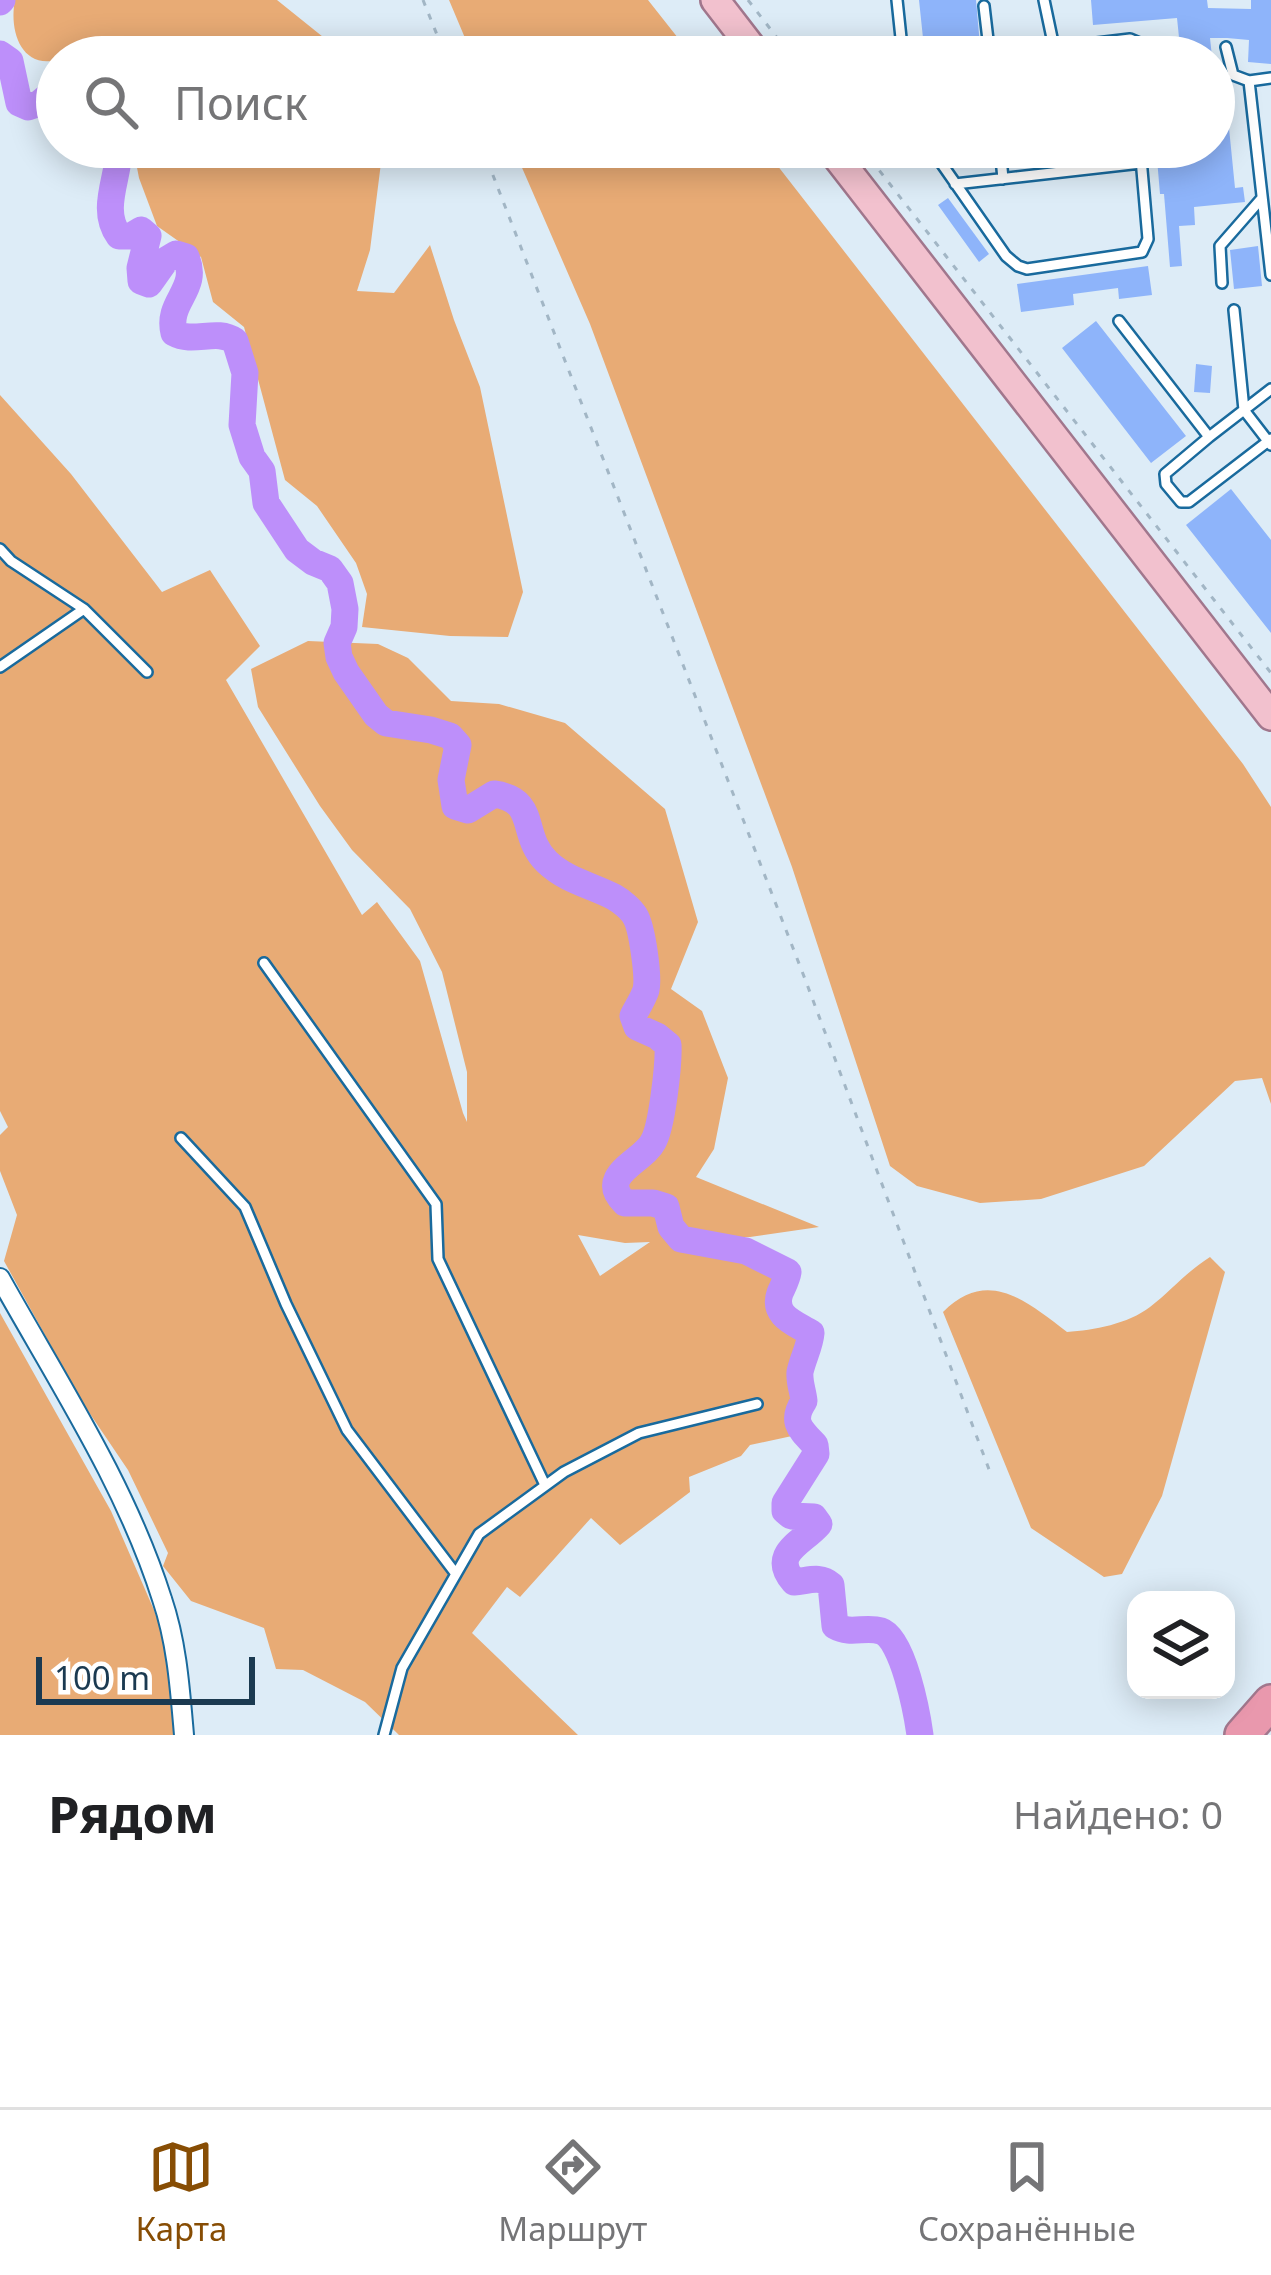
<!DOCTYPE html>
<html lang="ru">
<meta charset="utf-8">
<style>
body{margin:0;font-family:"Noto Sans",sans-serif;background:#f6f6f6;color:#202124}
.controls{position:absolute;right:36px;bottom:36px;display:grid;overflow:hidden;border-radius:24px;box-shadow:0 6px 30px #0003}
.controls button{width:108px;height:108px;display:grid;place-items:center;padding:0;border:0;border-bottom:3px solid #e0e0e0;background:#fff;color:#202124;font:60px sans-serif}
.scale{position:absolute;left:36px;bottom:30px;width:219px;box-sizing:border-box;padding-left:12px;border:6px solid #1b3a51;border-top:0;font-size:33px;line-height:42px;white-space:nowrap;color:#1b3a51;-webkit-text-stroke:9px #fff;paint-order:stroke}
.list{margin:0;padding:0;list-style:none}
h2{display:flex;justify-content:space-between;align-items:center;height:156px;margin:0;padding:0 48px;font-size:51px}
h2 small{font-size:39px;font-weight:400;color:#757577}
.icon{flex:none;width:66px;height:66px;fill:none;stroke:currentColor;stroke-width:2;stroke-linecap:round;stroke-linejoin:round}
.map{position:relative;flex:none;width:1271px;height:1735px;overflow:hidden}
.search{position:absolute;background:#fff;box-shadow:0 6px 30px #0003;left:36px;right:36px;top:36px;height:132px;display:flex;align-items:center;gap:30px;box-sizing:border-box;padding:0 42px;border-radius:66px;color:#757577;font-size:45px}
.sheet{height:372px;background:#fff}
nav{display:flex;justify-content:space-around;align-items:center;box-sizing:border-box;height:168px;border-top:3px solid #e0e0e0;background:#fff;font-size:33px;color:#757577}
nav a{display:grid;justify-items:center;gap:6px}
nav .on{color:#874d04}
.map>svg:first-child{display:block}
.green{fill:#e8ab75;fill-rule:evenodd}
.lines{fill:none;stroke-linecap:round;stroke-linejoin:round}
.river{stroke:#bd8ffa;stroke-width:27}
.building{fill:#8eb4fa}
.lane-casing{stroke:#196a9d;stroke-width:14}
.street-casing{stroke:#196a9d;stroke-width:22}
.primary-casing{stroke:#a1778d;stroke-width:32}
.highway-casing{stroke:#a1778d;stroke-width:38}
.path{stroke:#a2b6c5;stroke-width:3;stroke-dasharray:6 9;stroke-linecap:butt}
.lane{stroke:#fff;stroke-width:9}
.street{stroke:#fff;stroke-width:18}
.primary{stroke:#f2c1ce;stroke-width:27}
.highway{stroke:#e998ad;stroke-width:33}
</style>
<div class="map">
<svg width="1271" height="1735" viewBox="0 0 1271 1735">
<rect width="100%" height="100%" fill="#ddecf7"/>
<!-- green -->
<path class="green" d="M15 0H277L333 45 356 57 71 56 57 57V60C20 69 9 29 15 0Z
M449 0H648L693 57H473Z
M133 147H383L370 250 357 291 394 293 430 245 454 320 480 387 523 592 508 637 450 636 362 627 367 594 356 563 317 506 285 480 244 327 213 302 201 257 157 226 139 178Z
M513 147H763L1243 764 1271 807V1104L1262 1078 1235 1081 1144 1166 1041 1199 980 1203 917 1186 890 1166 792 867 590 324Z
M0 395 71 474 162 592 210 570 260 646 226 680 362 915 377 902 420 961 463 1113 467 1122V1072L442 972 410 909 352 850 320 806 258 707 251 669 308 641 378 644 408 658 451 701 499 704 565 723 665 809 698 922 671 989 702 1011 728 1078 714 1149 696 1177 819 1227 750 1237 676 1241 692 1250 778 1273C771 1314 768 1312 801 1338L791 1369 795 1396 789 1402 792 1436 750 1445 741 1456 689 1477 690 1492 620 1545 591 1518 520 1597 507 1587 472 1633 578 1735H399L365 1702 303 1670 276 1669 264 1628 191 1601 163 1566 168 1553 128 1470 82 1402 4 1261 17 1215 0 1171V1135L8 1127 0 1111ZM578 1235 625 1243 650 1242 600 1276Z
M1210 1257 1225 1272 1162 1496 1122 1574 1104 1577 1031 1528 943 1312C988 1267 1026 1301 1067 1332 1094 1330 1128 1324 1150 1307 1172 1290 1185 1273 1210 1257Z
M0 1313 111 1511 154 1610 171 1658 175 1735H0Z"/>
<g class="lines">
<!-- river -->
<path class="river" d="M0 2 2 0
M0 54 10 61 19 103 28 107 40 103 57 89
M119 147C120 176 99 209 119 236H131L141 230 148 236 140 268 141 281 149 284 166 260 176 254 186 257C200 290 166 301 174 333 194 344 216 328 235 341L245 373 242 425 252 457 262 471 266 503 297 550 313 562 330 569 340 583 345 609 344 627 337 643 339 657 346 672 376 715 386 723 431 730 450 736 458 745 451 780 455 806 468 810 494 794C539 800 519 835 547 862 567 881 591 885 614 897 621 901 631 909 635 916 642 927 649 977 646 990 643 999 637 1008 633 1016L637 1027 657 1036 668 1045C669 1063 662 1127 653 1142 643 1162 596 1175 625 1203H653L666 1207 671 1227 681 1239 746 1251 788 1272C787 1279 783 1286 780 1293 772 1316 795 1323 811 1333 810 1346 803 1358 800 1372 799 1382 803 1391 804 1401 790 1422 801 1430 815 1445L816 1454 785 1503V1511L791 1516 814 1517 819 1524C803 1543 769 1553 794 1582 808 1581 820 1575 831 1585L835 1626C851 1635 865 1626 881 1631 903 1638 917 1713 920 1735"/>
</g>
<!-- building -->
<path class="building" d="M919 0H976L981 57H925Z
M1091 0H1207L1208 8 1251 9V0H1271V64L1248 62 1249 40 1227 38H1210L1212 57H1181L1177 18 1093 25Z
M1026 39 1028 57H1007L1005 41Z
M1214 98H1226L1235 188 1243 187 1245 202 1194 207 1195 225 1179 226 1182 266 1170 267 1164 194H1160L1156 147H1214Z
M948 198 989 254 979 262 938 205Z
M1258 246 1262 286 1234 289 1230 250Z
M1148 266 1152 295 1119 299 1118 288 1073 294 1074 305 1021 312 1017 284Z
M1096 321 1186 436 1151 463 1062 348Z
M1196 364 1212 366 1210 393 1194 392Z
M1231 489 1271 540V633L1186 525Z"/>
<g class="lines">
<defs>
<path id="lane" d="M897 0 903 57
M1044 0 1056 57
M984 6 990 57
M1226 47 1233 75 1249 81
M1055 48 1130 39 1165 54
M930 147 1006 256 1018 266 1027 269 1142 252 1148 239 1140 147
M1000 147 1003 179
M1065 147 1067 171
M955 184 1141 163
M1271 275 1249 81 1271 78
M1222 283 1220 246 1262 198
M1234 310 1244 410 1271 445
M1119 321 1209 437 1271 389
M1209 437 1165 474 1166 484 1181 502H1189L1271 439
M0 549 11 561 84 609 147 672
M0 667 84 609
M264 963 436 1204 438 1259 545 1485
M181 1138 245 1207 286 1304 347 1430 456 1574
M384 1735 402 1668 479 1534 564 1472 639 1433 757 1404"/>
<path id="street" d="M0 1278C58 1382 126 1485 162 1599 177 1643 180 1689 184 1735"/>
<path id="primary" d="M715 0 759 57
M829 147 1271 716"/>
<path id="highway" d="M1242 1735 1271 1702"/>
</defs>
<!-- lane casing -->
<use href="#lane" class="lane-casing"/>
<!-- street casing -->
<use href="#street" class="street-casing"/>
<!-- primary casing -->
<use href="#primary" class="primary-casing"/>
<!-- highway casing -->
<use href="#highway" class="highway-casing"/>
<!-- path -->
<path class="path" d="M423 0 446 57
M748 0 792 57
M482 147 805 979 990 1472
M861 147 1271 673"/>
<!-- lane -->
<use href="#lane" class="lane"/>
<!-- street -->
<use href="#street" class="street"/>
<!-- primary -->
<use href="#primary" class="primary"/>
<!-- highway -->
<use href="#highway" class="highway"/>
</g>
</svg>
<div class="controls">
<button><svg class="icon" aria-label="layers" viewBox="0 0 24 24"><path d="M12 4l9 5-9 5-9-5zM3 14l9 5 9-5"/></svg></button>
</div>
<div class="scale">100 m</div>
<div class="search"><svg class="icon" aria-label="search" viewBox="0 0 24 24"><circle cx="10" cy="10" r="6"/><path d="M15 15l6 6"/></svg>Поиск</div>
</div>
<section class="sheet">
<h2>Рядом<small>Найдено: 0</small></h2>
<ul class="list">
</ul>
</section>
<nav>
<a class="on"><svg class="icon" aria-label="map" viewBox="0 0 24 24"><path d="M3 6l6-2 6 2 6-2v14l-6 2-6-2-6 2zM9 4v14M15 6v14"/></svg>Карта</a>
<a><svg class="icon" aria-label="directions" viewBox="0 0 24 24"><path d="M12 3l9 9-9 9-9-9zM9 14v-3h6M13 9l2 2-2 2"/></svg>Маршрут</a>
<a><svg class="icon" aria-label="saved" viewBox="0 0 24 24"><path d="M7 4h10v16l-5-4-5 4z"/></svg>Сохранённые</a>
</nav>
